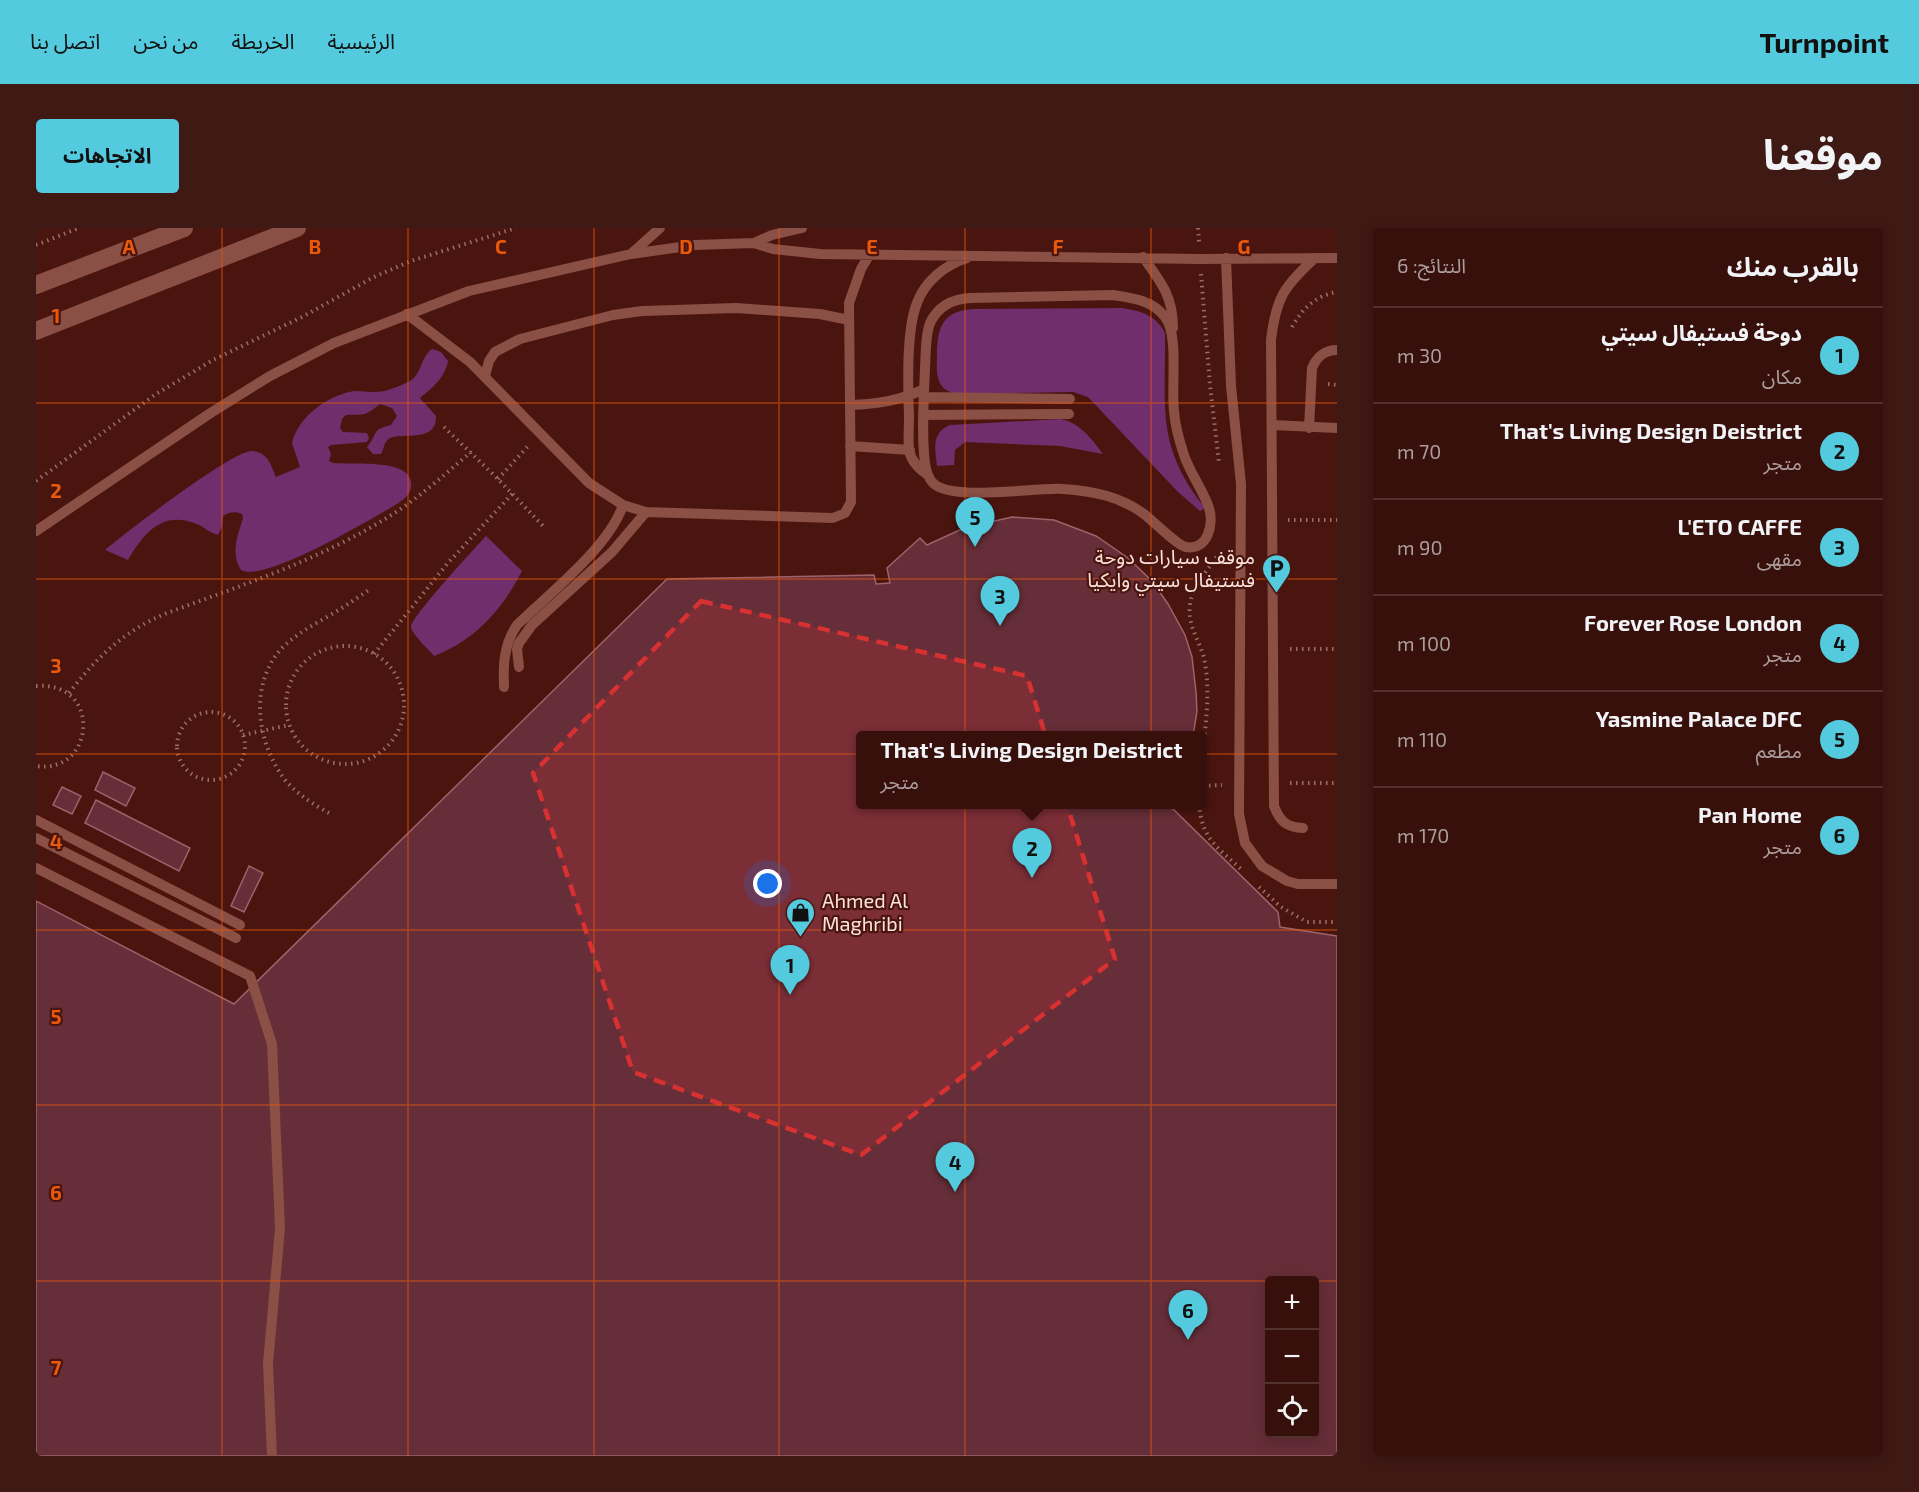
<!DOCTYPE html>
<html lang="ar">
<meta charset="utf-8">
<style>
body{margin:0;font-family:"Exo 2","Noto Sans Arabic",sans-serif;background:#3f1914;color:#f1f3f6;direction:rtl}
.controls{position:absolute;right:18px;bottom:18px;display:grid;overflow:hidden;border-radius:6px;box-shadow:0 3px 15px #0003}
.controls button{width:54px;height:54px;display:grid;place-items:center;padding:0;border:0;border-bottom:2px solid #52302c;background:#38100b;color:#f1f3f6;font:30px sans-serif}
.you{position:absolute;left:732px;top:656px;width:21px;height:21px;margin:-15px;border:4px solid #fff;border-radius:50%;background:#1a73e8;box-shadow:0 0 0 9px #1a73e833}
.badge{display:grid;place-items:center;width:39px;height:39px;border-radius:50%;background:#54cade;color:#111;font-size:20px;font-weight:700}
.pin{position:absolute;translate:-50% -50px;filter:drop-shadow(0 2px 3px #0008)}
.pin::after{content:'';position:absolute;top:32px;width:21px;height:18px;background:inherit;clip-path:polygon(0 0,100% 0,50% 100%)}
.popup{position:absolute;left:820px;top:503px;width:351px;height:78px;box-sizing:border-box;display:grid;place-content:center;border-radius:6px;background:#38100b;filter:drop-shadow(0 2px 4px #0005);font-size:20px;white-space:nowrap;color:#ab9d9d}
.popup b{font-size:22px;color:#f1f3f6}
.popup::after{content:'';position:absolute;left:50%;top:100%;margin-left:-12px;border:12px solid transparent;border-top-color:#38100b}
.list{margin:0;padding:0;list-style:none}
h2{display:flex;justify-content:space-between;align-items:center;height:78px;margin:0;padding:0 24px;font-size:26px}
h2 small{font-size:20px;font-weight:400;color:#ab9d9d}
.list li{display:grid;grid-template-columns:39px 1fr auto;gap:18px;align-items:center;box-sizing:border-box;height:96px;padding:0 24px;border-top:2px solid #52302c}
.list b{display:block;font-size:22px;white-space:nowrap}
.list p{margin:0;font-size:20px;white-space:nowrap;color:#ab9d9d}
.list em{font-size:20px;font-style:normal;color:#ab9d9d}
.icon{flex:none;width:33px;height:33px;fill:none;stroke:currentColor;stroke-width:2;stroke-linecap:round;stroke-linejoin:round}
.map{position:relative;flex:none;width:1301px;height:1228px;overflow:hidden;direction:ltr;border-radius:6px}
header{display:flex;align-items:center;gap:36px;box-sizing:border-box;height:84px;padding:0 30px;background:#54cade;color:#111}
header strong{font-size:28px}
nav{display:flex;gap:33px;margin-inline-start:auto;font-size:21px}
.intro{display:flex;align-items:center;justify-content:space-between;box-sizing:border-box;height:144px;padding:0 36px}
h1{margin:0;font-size:42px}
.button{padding:15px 27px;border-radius:6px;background:#54cade;color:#111;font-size:21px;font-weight:700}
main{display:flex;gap:36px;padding:0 36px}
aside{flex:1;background:#38100b;border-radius:6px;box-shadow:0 3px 15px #0003}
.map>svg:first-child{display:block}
.green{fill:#702e6c}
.building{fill:#662e38;stroke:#a0616b;stroke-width:1.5;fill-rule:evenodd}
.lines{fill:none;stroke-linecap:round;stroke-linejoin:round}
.path{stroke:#996f69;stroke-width:4;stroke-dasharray:1.5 4.5;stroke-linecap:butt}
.service{stroke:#8a4f45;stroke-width:10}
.secondary{stroke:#8a4f45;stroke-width:18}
.marked{fill:#d83131;fill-opacity:0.2;stroke:#d83131;stroke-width:4.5;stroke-dasharray:12 8;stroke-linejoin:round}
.grid{fill:none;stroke:#e8590c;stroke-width:1.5;stroke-opacity:0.55}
.labels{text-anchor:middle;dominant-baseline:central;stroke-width:4.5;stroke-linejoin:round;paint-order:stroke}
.poi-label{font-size:20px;fill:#fde1db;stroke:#4a150f;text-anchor:end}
.grid-label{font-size:20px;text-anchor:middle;font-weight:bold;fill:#e8590c;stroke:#4a150f;stroke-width:4.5;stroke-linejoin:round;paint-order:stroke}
</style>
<header>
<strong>Turnpoint</strong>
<nav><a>الرئيسية</a><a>الخريطة</a><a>من نحن</a><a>اتصل بنا</a></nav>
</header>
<div class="intro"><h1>موقعنا</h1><a class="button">الاتجاهات</a></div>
<main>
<aside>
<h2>بالقرب منك<small>النتائج: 6</small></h2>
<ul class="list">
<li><span class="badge">1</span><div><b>دوحة فستيفال سيتي</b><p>مكان</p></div><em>30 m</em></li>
<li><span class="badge">2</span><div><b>That's Living Design Deistrict</b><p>متجر</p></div><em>70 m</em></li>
<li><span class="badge">3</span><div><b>L'ETO CAFFE</b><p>مقهى</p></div><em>90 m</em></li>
<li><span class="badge">4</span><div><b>Forever Rose London</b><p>متجر</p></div><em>100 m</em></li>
<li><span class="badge">5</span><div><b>Yasmine Palace DFC</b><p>مطعم</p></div><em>110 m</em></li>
<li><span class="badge">6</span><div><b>Pan Home</b><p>متجر</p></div><em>170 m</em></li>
</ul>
</aside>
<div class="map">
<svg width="1301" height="1228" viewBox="0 0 1301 1228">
<rect width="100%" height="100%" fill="#4a150f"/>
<!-- green -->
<path class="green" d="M1086 80C1105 83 1120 87 1129 105 1130 178 1119 218 1169 280L1164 283 1142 264 1052 169 1037 164 924 166C901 164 900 148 901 128 901 101 906 82 938 81Z
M396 121 405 124 412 133C409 150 396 160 384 170L400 188C401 215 367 204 354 210 348 213 348 221 345 226H337L331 219C343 205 334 202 355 197L361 188 356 180 344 176C327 189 331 186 310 187L306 191 304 200 307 204 331 205 333 210 331 214 295 217 292 219 295 226 293 233 297 235C315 237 372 230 375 254 377 264 369 271 361 276 335 291 229 355 205 342 194 325 202 307 207 290L206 286C200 283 192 284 187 288L186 299 182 307C174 305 168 299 161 296 127 282 108 304 92 332L69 322C89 305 197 222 216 223 232 224 235 237 240 249L264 239 256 215C262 190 288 170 313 164 321 162 328 164 336 164 347 165 362 159 372 154 386 148 384 129 396 121Z
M1025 191C1044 195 1056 211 1067 226L1024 218 929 214 919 222 918 237 901 238C899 221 895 205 914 197Z
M450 308 486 343C466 382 439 412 398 428 393 422 375 405 375 399 375 389 439 320 450 308Z"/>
<!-- building -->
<path class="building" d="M976 289 1018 292 1060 308 1092 330 1116 353 1132 376 1149 407 1156 429 1160 464 1161 483 1157 508H825V576H1129V579L1137 581 1242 684 1244 699 1301 708V1228H0V673L198 776 631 351 838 347 840 356 854 355 851 340 884 310 891 317 928 300ZM1234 1052H1278V1206H1234Z
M67 544 99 560 90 578 59 562Z
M26 559 45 568 36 586 17 577Z
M60 572 154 620 143 643 49 595Z
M213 638 227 645 208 684 195 678Z"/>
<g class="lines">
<!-- path -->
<path class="path" d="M1162 0 1163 14
M0 17 43 0
M1165 46 1174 157 1183 235
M1256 99C1267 80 1279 68 1301 64
M1292 156 1301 157
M408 199 462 251 509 300
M462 251 493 217
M0 253 120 166 177 132 266 89 338 49 375 33 480 0
M1252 292H1301
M1161 358H1189
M250 477a59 59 0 1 1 118 0a59 59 0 1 1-118 0Z
M1254 421H1301
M338 426 411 336 477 265
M0 458C67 453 59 547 0 538
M33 465C60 430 89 402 131 385 204 358 277 334 344 294 377 275 406 249 435 224
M141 518a34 34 0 1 1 68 0a34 34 0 1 1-68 0Z
M207 507 253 497
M1167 524C1170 494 1174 465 1169 435 1166 415 1151 400 1154 377 1156 356 1173 342 1183 325
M1254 555H1301
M1167 558 1186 557
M1163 576C1166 611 1181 619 1205 641
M293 585C277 576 261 566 249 552 221 515 212 457 246 420 259 407 275 398 291 389 306 380 320 371 334 361
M1223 659 1245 679 1271 694H1301"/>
<!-- service -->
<path class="service" d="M718 15 736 7 766 0
M595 26 624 0
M1107 29C1125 54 1137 68 1137 100
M1190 30 1195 158 1205 256 1203 586 1209 615 1226 638 1251 653 1262 656H1301
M1077 67C1097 70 1116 72 1129 89 1143 106 1135 159 1138 183 1139 198 1143 212 1148 227 1154 245 1167 262 1173 280 1178 296 1172 323 1150 319 1142 318 1116 292 1108 286 1084 268 1056 263 1027 261 999 259 916 274 897 255 892 250 890 242 889 235 885 204 888 171 889 140 890 125 889 108 894 95 902 78 917 71 934 70Z
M371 86 434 134 553 255 587 277 610 284 797 290 809 285 815 274 813 75 825 41 834 26
M449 148 453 133 459 124 484 111 577 87 606 83 700 80 784 86 813 92
M888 169 1034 171
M814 177C840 176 864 173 888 161
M887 187 1033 186
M1236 197 1301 200
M1273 200 1276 140C1281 129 1288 122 1301 122
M814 218 874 222
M892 247C883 241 875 233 873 222 872 212 873 200 873 189 872 159 870 102 881 75 889 53 909 37 931 30
M0 303 173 186 234 148 298 115 433 63 595 26 659 17 718 15 737 21 784 26 1164 31 1301 30
M483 439 481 421 483 415 496 397 576 324 610 284
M468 459C467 436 468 416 481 397 514 365 573 319 587 277
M0 592 204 697
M1267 600C1251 599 1244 594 1238 578L1235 112C1240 70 1248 58 1279 30
M0 610 200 710
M0 640 214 748 236 816 244 1000 232 1136 236 1228"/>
<!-- secondary -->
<path class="secondary" d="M0 57 148 0
M0 103 261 0"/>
</g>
<!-- marked area -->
<path class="marked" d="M665 373 991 448 1079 731 825 927 597 844 497 545Z"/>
<!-- grid -->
<path class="grid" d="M186 0V1228M372 0V1228M558 0V1228M743 0V1228M929 0V1228M1115 0V1228M0 175H1301M0 351H1301M0 526H1301M0 702H1301M0 877H1301M0 1053H1234M1278 1053H1301"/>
<!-- icons -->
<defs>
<symbol id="parking-pin" viewBox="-11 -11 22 30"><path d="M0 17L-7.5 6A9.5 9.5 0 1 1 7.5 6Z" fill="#54cade" stroke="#4a150f"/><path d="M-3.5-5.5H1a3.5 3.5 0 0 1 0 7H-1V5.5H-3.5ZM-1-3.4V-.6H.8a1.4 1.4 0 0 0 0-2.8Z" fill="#111"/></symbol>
<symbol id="shop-pin" viewBox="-11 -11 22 30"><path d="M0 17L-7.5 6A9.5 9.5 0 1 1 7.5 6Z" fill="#54cade" stroke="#4a150f"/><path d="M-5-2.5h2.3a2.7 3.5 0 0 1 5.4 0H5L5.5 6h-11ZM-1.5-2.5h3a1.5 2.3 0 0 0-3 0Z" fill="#111"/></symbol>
</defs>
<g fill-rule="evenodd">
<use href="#parking-pin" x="1224" y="324" width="33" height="45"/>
<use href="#shop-pin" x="748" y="668" width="33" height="45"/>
</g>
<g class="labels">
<!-- poi labels -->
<g class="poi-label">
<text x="1219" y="328">موقف سيارات دوحة<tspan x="1219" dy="23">فستيفال سيتي وايكيا</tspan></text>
<text x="786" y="672" text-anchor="start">Ahmed Al<tspan x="786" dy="23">Maghribi</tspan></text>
</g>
</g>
<g class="grid-label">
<text x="93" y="26">A</text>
<text x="279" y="26">B</text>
<text x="465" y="26">C</text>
<text x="650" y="26">D</text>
<text x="836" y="26">E</text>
<text x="1022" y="26">F</text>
<text x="1208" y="26">G</text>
<text x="20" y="95">1</text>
<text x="20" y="270">2</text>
<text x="20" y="445">3</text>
<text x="20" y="621">4</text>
<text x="20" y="796">5</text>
<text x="20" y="972">6</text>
<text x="20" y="1147">7</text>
</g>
</svg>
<div class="controls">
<button>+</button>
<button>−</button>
<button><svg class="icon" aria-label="locate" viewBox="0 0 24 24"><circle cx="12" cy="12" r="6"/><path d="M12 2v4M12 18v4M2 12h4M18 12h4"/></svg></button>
</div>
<div class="you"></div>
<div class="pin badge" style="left:754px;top:767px">1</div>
<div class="pin badge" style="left:996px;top:650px">2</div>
<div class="popup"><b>That's Living Design Deistrict</b>متجر</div>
<div class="pin badge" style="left:964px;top:398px">3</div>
<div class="pin badge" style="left:919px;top:964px">4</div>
<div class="pin badge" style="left:939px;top:319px">5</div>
<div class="pin badge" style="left:1152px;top:1112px">6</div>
</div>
</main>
